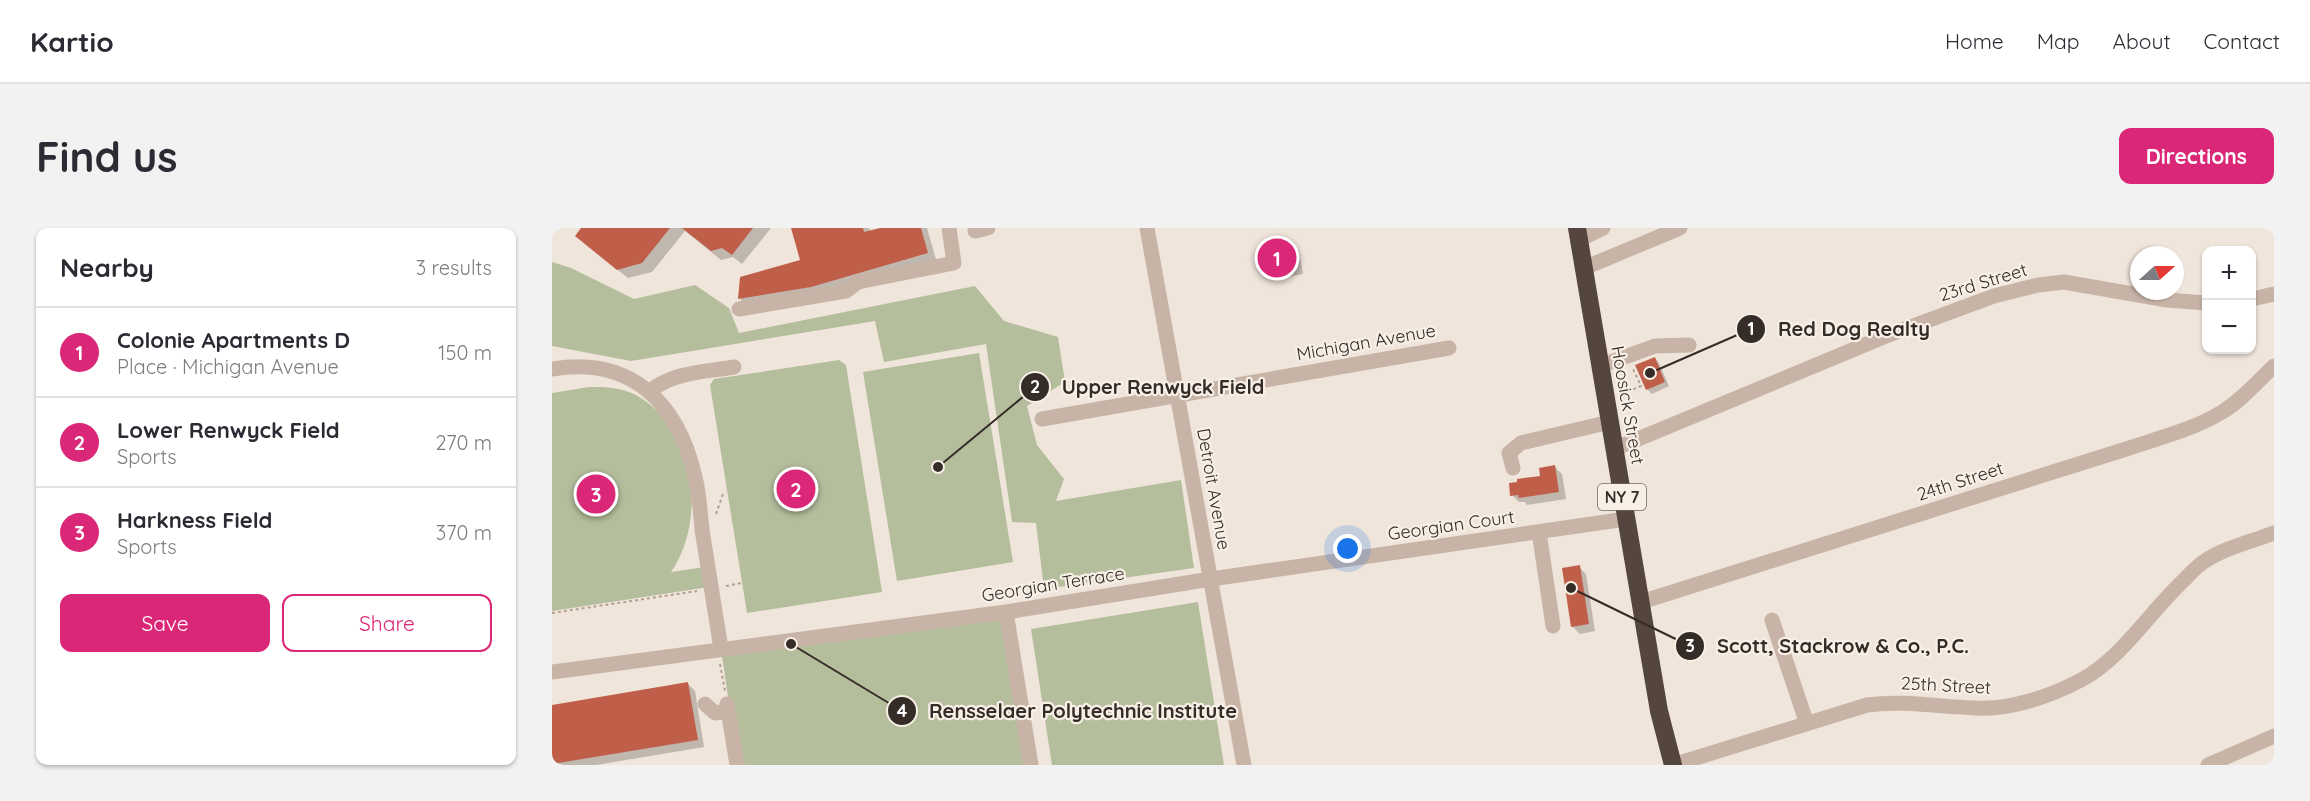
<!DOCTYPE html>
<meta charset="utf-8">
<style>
body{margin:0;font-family:Quicksand,sans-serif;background:#f2f2f3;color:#2b2b33}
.controls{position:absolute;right:18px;top:18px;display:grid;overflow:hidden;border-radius:12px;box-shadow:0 2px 4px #0004}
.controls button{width:54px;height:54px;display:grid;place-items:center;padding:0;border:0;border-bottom:2px solid #e1e1e2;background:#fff;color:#2b2b33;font:30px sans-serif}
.compass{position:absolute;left:1578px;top:18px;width:54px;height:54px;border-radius:50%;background:#fff;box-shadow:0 2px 4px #0004;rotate:69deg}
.you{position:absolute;left:796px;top:321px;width:21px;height:21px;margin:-15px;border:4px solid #fff;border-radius:50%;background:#1a73e8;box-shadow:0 0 0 9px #1a73e833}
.badge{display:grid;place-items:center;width:39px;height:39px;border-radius:50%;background:#db2777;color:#fff;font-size:20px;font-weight:700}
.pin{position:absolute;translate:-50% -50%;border:3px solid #fff;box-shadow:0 2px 6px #0006}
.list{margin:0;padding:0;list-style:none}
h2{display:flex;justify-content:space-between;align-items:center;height:78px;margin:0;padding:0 24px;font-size:26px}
h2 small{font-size:20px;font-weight:400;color:#7c7c81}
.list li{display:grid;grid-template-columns:39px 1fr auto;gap:18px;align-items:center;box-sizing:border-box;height:90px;padding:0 24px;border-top:2px solid #e1e1e2}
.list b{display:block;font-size:22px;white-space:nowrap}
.list p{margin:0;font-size:20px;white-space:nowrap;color:#7c7c81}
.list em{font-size:20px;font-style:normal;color:#7c7c81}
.actions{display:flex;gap:12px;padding:18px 24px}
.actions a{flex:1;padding:14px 0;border:2px solid #db2777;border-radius:12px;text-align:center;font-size:21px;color:#db2777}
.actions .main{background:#db2777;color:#fff}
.map{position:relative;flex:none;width:1722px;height:537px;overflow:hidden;border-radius:12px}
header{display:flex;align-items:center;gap:36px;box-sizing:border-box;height:84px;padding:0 30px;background:#fff;border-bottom:2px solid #e1e1e2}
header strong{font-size:28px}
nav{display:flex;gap:33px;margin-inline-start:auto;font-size:21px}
.intro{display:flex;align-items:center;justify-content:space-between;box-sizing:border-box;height:144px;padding:0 36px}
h1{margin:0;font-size:42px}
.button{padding:15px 27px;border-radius:12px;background:#db2777;color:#fff;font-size:21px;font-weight:700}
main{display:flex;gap:36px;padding:0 36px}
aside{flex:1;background:#fff;border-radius:12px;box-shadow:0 2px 4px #0004}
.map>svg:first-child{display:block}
.green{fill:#b5be9c}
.shadow{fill:#0003}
.building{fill:#c05f49}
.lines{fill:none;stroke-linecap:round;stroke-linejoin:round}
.path{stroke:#b39e92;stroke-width:2;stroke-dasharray:3 3;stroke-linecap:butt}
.minor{stroke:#c8b4a7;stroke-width:15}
.highway{stroke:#55453f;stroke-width:18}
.labels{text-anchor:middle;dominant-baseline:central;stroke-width:4.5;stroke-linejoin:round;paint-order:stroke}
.shield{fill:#f8efe7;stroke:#706661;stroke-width:1.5}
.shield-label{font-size:16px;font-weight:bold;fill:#352b27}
.street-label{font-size:18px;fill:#352b27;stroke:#f8efe7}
.leader{fill:none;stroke:#352b27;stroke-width:2}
.callout-dot{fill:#352b27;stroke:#f8efe7;stroke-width:2}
.mark-label{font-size:18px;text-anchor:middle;font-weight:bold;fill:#fff}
.callout-label{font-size:20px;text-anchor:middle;font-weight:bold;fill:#352b27;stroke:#f8efe7;stroke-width:4.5;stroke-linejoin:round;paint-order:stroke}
</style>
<header>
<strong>Kartio</strong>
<nav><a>Home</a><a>Map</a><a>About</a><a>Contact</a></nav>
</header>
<div class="intro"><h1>Find us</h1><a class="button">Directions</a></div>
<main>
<aside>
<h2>Nearby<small>3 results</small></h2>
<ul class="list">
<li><span class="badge">1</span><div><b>Colonie Apartments D</b><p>Place · Michigan Avenue</p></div><em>150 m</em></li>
<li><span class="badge">2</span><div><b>Lower Renwyck Field</b><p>Sports</p></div><em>270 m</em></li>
<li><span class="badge">3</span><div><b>Harkness Field</b><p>Sports</p></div><em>370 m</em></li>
</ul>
<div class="actions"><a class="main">Save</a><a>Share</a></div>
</aside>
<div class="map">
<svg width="1722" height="537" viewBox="0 0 1722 537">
<rect width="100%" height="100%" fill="#f0e5db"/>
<!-- green -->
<path class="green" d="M0 34 19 40 82 71 143 57 177 80 187 105 423 58 452 93 506 109 513 154 475 178 485 217 512 251 504 273 629 252 642 340 492 361 484 295 460 294 434 116 332 134 323 93 79 133 0 118Z
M427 125 461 334 345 353 311 144Z
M287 132 294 137 330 364 195 385 158 157 162 151Z
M37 159C53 159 67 159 82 166 143 197 156 291 119 344L153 339 157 359 0 383V165Z
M646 374 672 537H500L479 401Z
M454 384 479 537H186L169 421Z"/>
<!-- shadow -->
<path class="shadow" d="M32 0H219L190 36 181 29 169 32 133 3 100 44 76 50 34 17Z
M241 0H317L318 4 333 0H375L385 35 197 80 188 71 250 33Z
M740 16 747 23 751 46 719 52 712 45Z
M1102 130 1107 135 1117 158 1100 166 1095 161Z
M1003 239 1010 246 1014 271 975 277 973 274H967L960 267Z
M1027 339 1034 346 1043 403 1028 406 1021 399Z
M135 455 143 463 152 519 44 537H0V478Z"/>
<!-- building -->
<path class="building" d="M29 0H118L90 35 65 42 23 8Z
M130 0H201L180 27 170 20 159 23Z
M239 0H311L312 4 328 0H369L376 25 259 59 186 71 188 49 248 32Z
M740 14 745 39 711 46 706 21Z
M1103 129 1113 154 1094 162 1083 137Z
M1003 237 1007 264 967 270 966 267 958 268 957 255 965 254V251L988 248 987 240Z
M1028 337 1037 396 1019 399 1010 340Z
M136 454 146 512 0 536V477Z"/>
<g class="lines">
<!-- path -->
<path class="path" d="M1070 166 1089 158 1081 141
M164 286 171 266
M174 358 189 355
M0 385 145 363
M168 436 173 463"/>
<!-- minor -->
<path class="minor" d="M595 0 692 537
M423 3 436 0
M1027 12 1051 0
M1032 40 1128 0
M1700 71 1722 66
M187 81 294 63 306 54 402 35 397 0
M1048 138 1103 118 1137 117
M0 141C79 128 126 174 143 249 148 268 148 288 151 308 157 346 163 383 169 421
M97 164C120 144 153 144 182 139
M490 191 897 120
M1062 221 1334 108 1442 68 1486 57 1512 54 1615 72 1654 75
M961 240 957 225 969 215 1058 194
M987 304 1001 398
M1089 374 1571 222C1603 211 1641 202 1670 184 1690 172 1705 154 1722 138
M454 384 479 537
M1220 392 1255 496
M0 444 454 384 659 351 1074 291
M153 476 163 485 176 483
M175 476 185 537
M1121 537 1315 477C1352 472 1387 479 1424 480 1459 482 1499 468 1529 452 1569 431 1598 384 1630 354 1637 347 1643 340 1650 335 1671 320 1698 314 1722 305
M1656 537 1722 508"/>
<!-- highway -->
<path class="highway" d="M1025 0 1107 483 1121 537"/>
</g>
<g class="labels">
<!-- shield labels -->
<rect class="shield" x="1046" y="256" width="48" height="26" rx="4.5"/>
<g class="shield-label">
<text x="1070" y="269">NY 7</text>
</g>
<!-- street labels -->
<g class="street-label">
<text transform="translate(1431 54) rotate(-17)">23rd Street</text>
<text transform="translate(814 114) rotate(-10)">Michigan Avenue</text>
<text transform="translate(1076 177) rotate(80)">Hoosick Street</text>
<text transform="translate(1408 253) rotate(-18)">24th Street</text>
<text transform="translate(662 261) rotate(80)">Detroit Avenue</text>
<text transform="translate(899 297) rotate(-8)">Georgian Court</text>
<text transform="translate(501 356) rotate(-9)">Georgian Terrace</text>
<text transform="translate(1394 457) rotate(3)">25th Street</text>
</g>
</g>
<!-- callouts -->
<path class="leader" d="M1098 145L1199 101M386 239L483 159M1019 360L1138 418M239 416L350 483"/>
<g class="callout-dot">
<circle cx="1098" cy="145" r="6"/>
<circle cx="386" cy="239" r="6"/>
<circle cx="1019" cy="360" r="6"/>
<circle cx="239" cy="416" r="6"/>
<circle cx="1199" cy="101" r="15"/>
<circle cx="483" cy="159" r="15"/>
<circle cx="1138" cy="418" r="15"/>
<circle cx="350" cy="483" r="15"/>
</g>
<g class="mark-label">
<text x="1199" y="107">1</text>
<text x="483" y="165">2</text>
<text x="1138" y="424">3</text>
<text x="350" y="489">4</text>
</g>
<g class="callout-label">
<text x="1302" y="108">Red Dog Realty</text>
<text x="611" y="166">Upper Renwyck Field</text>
<text x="1291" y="425">Scott, Stackrow &amp; Co., P.C.</text>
<text x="531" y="490">Rensselaer Polytechnic Institute</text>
</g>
</svg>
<div class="controls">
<button>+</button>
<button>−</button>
</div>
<svg class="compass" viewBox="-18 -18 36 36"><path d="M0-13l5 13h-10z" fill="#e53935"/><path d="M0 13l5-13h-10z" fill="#7c7c81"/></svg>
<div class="you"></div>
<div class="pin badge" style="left:725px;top:30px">1</div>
<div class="pin badge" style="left:244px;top:261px">2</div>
<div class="pin badge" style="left:44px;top:266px">3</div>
</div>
</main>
